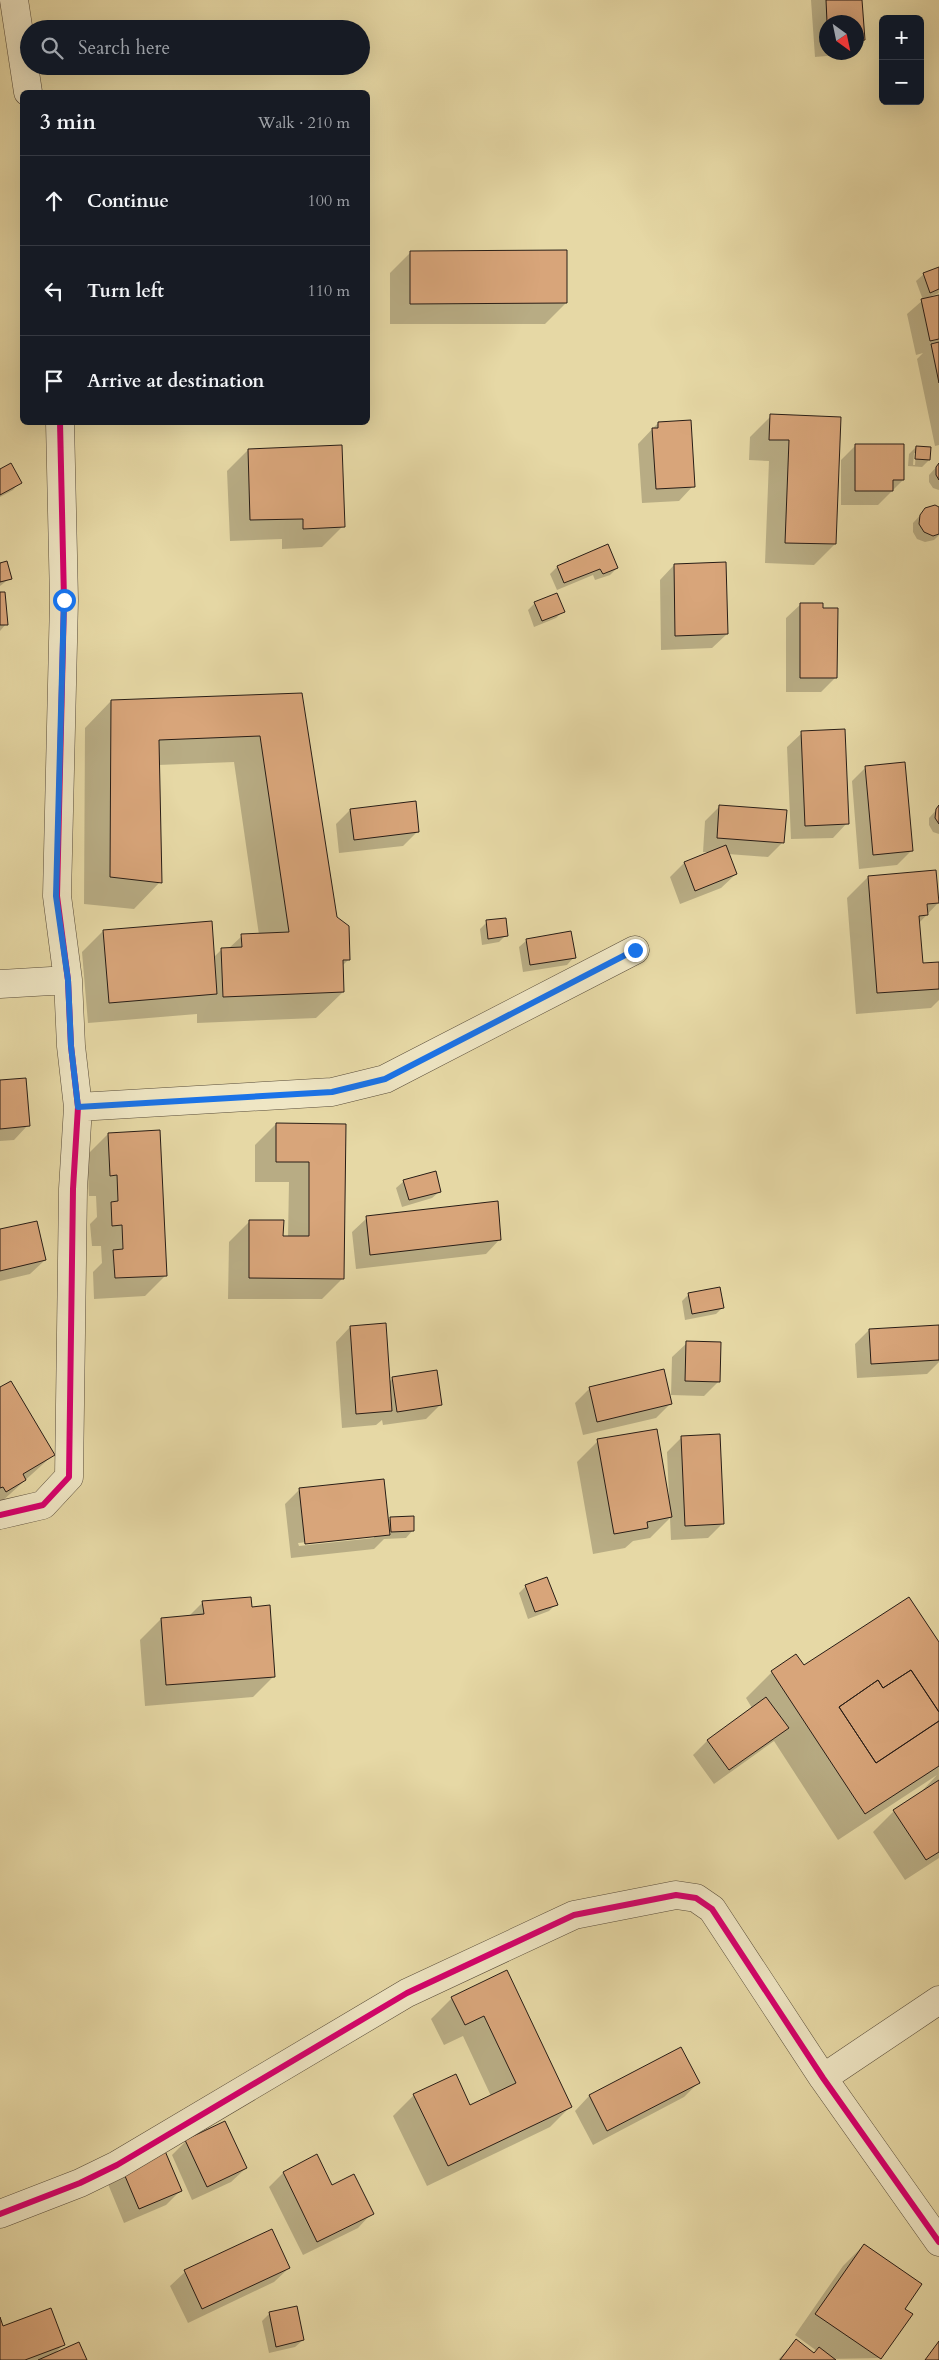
<!DOCTYPE html>
<meta charset="utf-8">
<style>
body{margin:0;font-family:Cardo,serif;background:#242831;color:#f1f3f6}
.controls{position:absolute;right:15px;top:15px;display:grid;overflow:hidden;border-radius:8px;box-shadow:0 5px 20px #0002}
.controls button{width:45px;height:45px;display:grid;place-items:center;padding:0;border:0;border-bottom:1px solid #363941;background:#171b24;color:#f1f3f6;font:25px sans-serif}
.compass{position:absolute;left:819px;top:15px;width:45px;height:45px;border-radius:50%;background:#171b24;box-shadow:0 5px 20px #0002;rotate:147deg}
.stop{position:absolute;width:15px;height:15px;margin:-11px;border:4px solid #1a73e8;border-radius:50%;background:#fff}
.stop.end{background:#1a73e8;border-color:#fff;box-shadow:0 1px 5px #0008}
.list{margin:0;padding:0;list-style:none}
h2{display:flex;justify-content:space-between;align-items:center;height:65px;margin:0;padding:0 20px;font-size:21px}
h2 small{font-size:16px;font-weight:400;color:#9ea1a6}
.list li{display:grid;grid-template-columns:32px 1fr auto;gap:15px;align-items:center;box-sizing:border-box;height:90px;padding:0 20px;border-top:1px solid #363941}
.list b{display:block;font-size:19px;white-space:nowrap}
.list em{font-size:16px;font-style:normal;color:#9ea1a6}
.icon{flex:none;width:28px;height:28px;fill:none;stroke:currentColor;stroke-width:2;stroke-linecap:round;stroke-linejoin:round}
.map{position:relative;flex:none;width:939px;height:2360px;overflow:hidden}
.search{position:absolute;background:#171b24;box-shadow:0 5px 20px #0002;left:20px;top:20px;width:350px;height:55px;display:flex;align-items:center;gap:12px;box-sizing:border-box;padding:0 18px;border-radius:28px;color:#9ea1a6;font-size:19px}
.panel{position:absolute;background:#171b24;box-shadow:0 5px 20px #0002;left:20px;top:90px;width:350px;height:335px;border-radius:8px}
.map>svg:first-child{display:block}
.shadow{fill:#0003;fill-rule:evenodd}
.building{fill:#d8a57a;stroke:#281d16}
.lines{fill:none;stroke-linecap:round;stroke-linejoin:round}
.minor-casing{stroke:#584c3a;stroke-width:29}
.minor{stroke:#efe6c4;stroke-width:28}
.cycleway-casing{stroke:#efe6c4;stroke-width:9}
.cycleway{stroke:#d6006c;stroke-width:6}
.route{stroke:#1a73e8;stroke-width:6}
</style>
<div class="map">
<svg width="939" height="2360" viewBox="0 0 939 2360">
<rect width="100%" height="100%" fill="#e6d8a5"/>
<filter id="stains"><feTurbulence type="fractalNoise" baseFrequency=".004" numOctaves="4"/><feColorMatrix values="0 0 0 0 .2 0 0 0 0 .09 0 0 0 0 .02 0 0 0 .5 -.17"/></filter>
<radialGradient id="worn" r=".72"><stop offset=".6" stop-color="#630" stop-opacity="0"/><stop offset="1" stop-color="#630" stop-opacity=".3"/></radialGradient>
<!-- shadow -->
<path class="shadow" d="M811 0H860L863 40 856 46V22H826V52H850L849 54 815 57Z
M411 252 566 303 545 324H390V273Z
M939 268V293L929 297 939 296V445L935 446 917 359 923 353 916 355 907 314 923 300 916 281 924 274Z
M771 416 840 418 835 544 814 565 765 563 769 461 749 460 750 437Z
M658 423 693 486 679 501 642 503 638 444Z
M855 446 903 480 878 505H841V460Z
M916 447 929 460 922 467 908 466 909 454ZM914 453H916L915 465H913Z
M248 450 343 526 322 547 282 549V539L230 541 227 471Z
M939 464V490L933 488 929 482V475Z
M0 471 20 482 13 490 0 497Z
M939 508V535L934 540 925 542 917 539 913 532V523L926 509Z
M608 546 617 568 610 575 595 580 593 575 557 590 550 574 557 567Z
M0 565 10 578 0 586Z
M674 565 727 634 712 648 661 650 660 580Z
M0 594 6 624 0 631Z
M535 603 563 611 556 618 534 627 528 610Z
M801 604 836 677 821 692H786V618Z
M301 694 336 917 349 959 342 966 343 992 316 1018 197 1023V1014L88 1023 82 952 103 931 213 958 222 949H228L242 936 259 935 234 762 158 765 160 882 134 909 84 904 85 728 111 701Z
M802 733 847 823 833 838 791 839 787 747Z
M866 767 911 851 897 865 859 869 852 781Z
M720 806 783 842 768 857 728 854 736 874 721 888 680 904 670 877 684 863 711 852H703L705 821Z
M939 807V834L933 832 929 825V818Z
M350 810 418 831 403 846 339 853 336 824Z
M868 877 938 903 919 923 922 964 939 963V1000L931 1008 856 1014 847 898Z
M487 922 506 935 499 942 482 945 480 929Z
M527 940 574 957 567 965 523 972 519 947Z
M0 1081 28 1125 14 1140 0 1141Z
M276 1124 345 1125 343 1278 322 1299H228L229 1242 250 1221 282 1237H288L289 1182H255V1145Z
M108 1134 166 1275 145 1296 94 1299 93 1272 102 1263 101 1246H92L90 1224 97 1217 96 1196H89L87 1155Z
M404 1181 440 1191 432 1198 402 1207 396 1188Z
M367 1218 500 1239 486 1254 356 1269 352 1232Z
M0 1231 45 1260 30 1274 0 1281Z
M689 1294 723 1307 716 1314 685 1320 682 1301Z
M939 1326V1362L927 1374 857 1378 855 1344 869 1330Z
M350 1327 389 1382 393 1378 441 1404 426 1419 383 1425 382 1420 376 1425 342 1428 336 1342Z
M687 1343 719 1381 704 1396 671 1395 672 1357Z
M590 1388 670 1404 656 1418 583 1435 575 1403Z
M0 1389 53 1455 0 1503Z
M681 1438 723 1523 708 1538 671 1540 670 1518 650 1538 633 1541 625 1548 593 1554 577 1462 598 1441 669 1497 667 1452Z
M300 1489 387 1522 391 1518 413 1530 406 1538 384 1539 374 1549 291 1558 285 1504ZM374 1535V1538L299 1546 298 1543Z
M526 1586 556 1604 549 1611 528 1619 519 1593Z
M203 1602 250 1608 274 1676 253 1697 145 1706 140 1640 161 1619 188 1617Z
M939 1644V1858L905 1880 873 1832 894 1811 921 1792 937 1775 838 1840 774 1741 714 1784 693 1755 707 1741 752 1708 746 1698 772 1672Z
M507 1972 571 2106 550 2127 427 2186 393 2116 414 2095 469 2106 491 2096 463 2036 444 2045 431 2019 452 1998Z
M681 2049 698 2083 684 2097 593 2145 575 2111 589 2096Z
M186 2141 246 2168 231 2182 192 2200 172 2155Z
M123 2170 180 2191 166 2205 124 2223 108 2184Z
M283 2173 332 2187 372 2213 358 2228 303 2255 269 2187Z
M271 2231 289 2268 274 2282 188 2323 170 2286 185 2272Z
M864 2245 903 2309 911 2314 880 2358 778 2360 796 2341 813 2354 817 2351 795 2335 843 2266Z
M269 2314 303 2340 295 2347 269 2353 262 2321Z
M0 2320 2 2327 63 2345 54 2354 86 2360H0Z"/>
<!-- building -->
<path class="building" d="M826 0H862L865 40 856 41V22H827Z
M567 250V303L410 304V251Z
M939 267V289L930 293 923 273Z
M939 295V339L930 341 921 299Z
M939 342V383L931 344Z
M770 414 841 417 836 544 785 543 789 440H769Z
M691 420 695 487 656 489 652 428H658V422Z
M855 444H904V480H893V491H855Z
M342 445 345 527 303 529V519L250 520 248 449Z
M916 446 931 447 930 460 915 459Z
M11 463 22 483 0 495V469Z
M939 463V480L936 475V467Z
M935 505 939 507V534L933 536 924 532 919 524 920 515 925 508Z
M608 544 618 568 603 574 600 569 564 583 557 566Z
M7 561 12 579 0 582V563Z
M726 562 728 634 675 636 674 564Z
M0 592H5L8 625H0Z
M557 593 565 612 542 621 534 602Z
M800 603H823V608H838L837 678H800Z
M302 693 337 917 349 926 350 960H343L344 992 223 997 221 948 242 947 241 934 289 932 260 736 159 740 162 883 110 877 111 700Z
M845 729 849 824 805 826 801 731Z
M905 762 913 851 873 855 865 766Z
M416 801 419 832 354 840 350 809Z
M719 805 787 810 784 843 717 838Z
M939 805V824L935 818 936 809Z
M726 845 737 874 695 891 684 862Z
M936 870 939 903 927 904 928 915 919 916 923 963 939 962V989L877 993 868 876Z
M506 918 508 936 488 939 486 920Z
M212 921 217 994 109 1003 103 930Z
M571 931 576 958 530 965 526 939Z
M26 1078 30 1126 0 1129V1080Z
M276 1123 346 1124 344 1279 249 1278V1220H284L283 1236H309V1162H276Z
M160 1130 167 1276 115 1278 113 1250 123 1249 122 1225 112 1226 111 1202 118 1201 117 1175 110 1176 108 1133Z
M436 1171 441 1192 409 1200 403 1180Z
M498 1201 501 1240 370 1255 366 1216Z
M37 1221 46 1260 0 1271V1229Z
M720 1287 724 1308 692 1314 688 1293Z
M386 1323 392 1411 356 1414 350 1326Z
M939 1325V1360L871 1364 869 1329Z
M686 1341 721 1342 720 1382 685 1381Z
M664 1369 672 1404 597 1422 589 1387Z
M437 1370 442 1405 397 1412 392 1377Z
M11 1381 55 1455 23 1474 26 1480 6 1492 3 1487 0 1488V1387Z
M657 1429 672 1517 647 1522 648 1528 614 1534 597 1439Z
M720 1434 724 1524 685 1526 681 1436Z
M384 1479 390 1535 305 1544 299 1488Z
M414 1516V1531L391 1532 390 1517Z
M547 1577 558 1605 535 1612 525 1585Z
M251 1597 252 1607 270 1605 275 1677 166 1685 161 1618 204 1614 202 1601Z
M909 1597 939 1642V1712L911 1670 883 1688 878 1680 839 1707 876 1763 939 1721V1766L865 1814 771 1671 796 1654 804 1665Z
M911 1670 939 1712V1721L876 1763 839 1707 878 1680 883 1688Z
M766 1697 789 1728 729 1770 707 1740Z
M939 1780V1852L926 1860 893 1810Z
M507 1970 572 2107 448 2166 413 2094 456 2074 470 2105 516 2083 484 2016 465 2025 451 1997Z
M681 2047 700 2083 607 2131 589 2095Z
M225 2121 247 2168 207 2187 185 2140Z
M165 2151 182 2191 139 2209 122 2169Z
M317 2154 332 2185 354 2174 374 2214 317 2242 283 2172Z
M272 2229 290 2268 202 2309 184 2270Z
M864 2244 922 2284 905 2309 913 2314 881 2359 815 2314Z
M297 2306 304 2340 276 2347 269 2312Z
M51 2308 65 2345 25 2360H0V2317L3 2326Z
M796 2339 814 2353 819 2347 836 2360H780Z
M939 2341V2360H925Z
M79 2342 87 2360H38Z"/>
<g class="lines">
<defs>
<path id="minor" d="M14 0 28 92
M0 984 68 980
M78 1107 332 1092 385 1079 635 950
M0 1515 43 1505 69 1477 73 1189 78 1107 71 1046 68 980 57 896 64 600 60 422
M823 2078 939 2000
M0 2214 80 2183 117 2165 407 1993 574 1915 676 1895 696 1898 712 1909 823 2078 939 2242"/>
</defs>
<!-- minor casing -->
<use href="#minor" class="minor-casing"/>
<!-- minor -->
<use href="#minor" class="minor"/>
<defs>
<path id="cycleway" d="M0 1515 43 1505 69 1477 73 1189 78 1107 71 1046 68 980 57 896 64 600 60 422
M0 2214 80 2183 117 2165 407 1993 574 1915 676 1895 696 1898 712 1909 823 2078 939 2242"/>
</defs>
<!-- cycleway casing -->
<use href="#cycleway" class="cycleway-casing"/>
<!-- cycleway -->
<use href="#cycleway" class="cycleway"/>
</g>
<g class="lines">
<!-- route -->
<path class="route" d="M64 600 56 896 68 980 71 1046 78 1107 332 1092 385 1079 635 950"/>
</g>
<rect width="100%" height="100%" filter="url(#stains)"/>
<rect width="100%" height="100%" fill="url(#worn)"/>
</svg>
<div class="controls">
<button>+</button>
<button>−</button>
</div>
<svg class="compass" viewBox="-18 -18 36 36"><path d="M0-13l5 13h-10z" fill="#e53935"/><path d="M0 13l5-13h-10z" fill="#9ea1a6"/></svg>
<div class="stop" style="left:64px;top:600px"></div>
<div class="stop end" style="left:635px;top:950px"></div>
<div class="search"><svg class="icon" aria-label="search" viewBox="0 0 24 24"><circle cx="10" cy="10" r="6"/><path d="M15 15l6 6"/></svg>Search here</div>
<section class="panel">
<h2>3 min<small>Walk · 210 m</small></h2>
<ul class="list">
<li><svg class="icon" aria-label="ahead" viewBox="0 0 24 24"><path d="M12 20V5M6 11l6-6 6 6"/></svg><div><b>Continue</b></div><em>100 m</em></li>
<li><svg class="icon" aria-label="left" viewBox="0 0 24 24"><path d="M17 20v-9H6M10 6l-5 5 5 5"/></svg><div><b>Turn left</b></div><em>110 m</em></li>
<li><svg class="icon" aria-label="arrive" viewBox="0 0 24 24"><path d="M6 21V4h12l-3 4 3 4H6"/></svg><div><b>Arrive at destination</b></div></li>
</ul>
</section>
</div>
